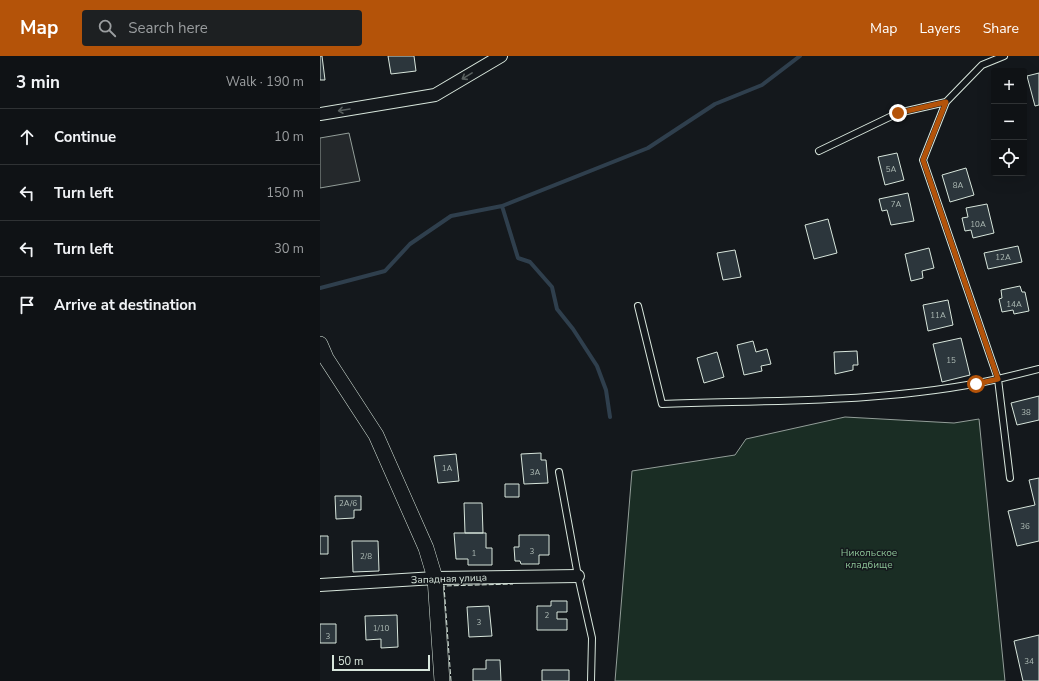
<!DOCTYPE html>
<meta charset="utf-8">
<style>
body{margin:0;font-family:"Nunito Sans",sans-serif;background:#1d2022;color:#f1f3f6}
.controls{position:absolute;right:12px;top:12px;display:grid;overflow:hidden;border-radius:4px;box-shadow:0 4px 16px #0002}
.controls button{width:36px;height:36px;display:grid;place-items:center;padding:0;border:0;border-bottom:1px solid #2f3234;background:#0f1215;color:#f1f3f6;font:20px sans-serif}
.scale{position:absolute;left:12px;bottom:10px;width:98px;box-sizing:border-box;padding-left:4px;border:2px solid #d8e6dc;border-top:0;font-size:11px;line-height:14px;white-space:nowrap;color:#d8e6dc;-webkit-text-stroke:3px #14181c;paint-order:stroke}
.stop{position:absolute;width:12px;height:12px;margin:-9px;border:3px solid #b45309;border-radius:50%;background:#fff}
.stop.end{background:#b45309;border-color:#fff;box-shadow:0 1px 4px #0008}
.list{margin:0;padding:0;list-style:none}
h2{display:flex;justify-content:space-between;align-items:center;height:52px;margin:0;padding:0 16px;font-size:17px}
h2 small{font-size:13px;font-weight:400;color:#9b9ea0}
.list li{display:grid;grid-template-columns:26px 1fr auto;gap:12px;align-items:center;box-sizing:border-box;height:56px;padding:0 16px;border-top:1px solid #2f3234}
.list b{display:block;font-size:15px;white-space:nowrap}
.list em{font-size:13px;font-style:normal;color:#9b9ea0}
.icon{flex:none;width:22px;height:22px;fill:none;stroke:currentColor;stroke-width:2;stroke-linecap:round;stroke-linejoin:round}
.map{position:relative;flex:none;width:719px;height:625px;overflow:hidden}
header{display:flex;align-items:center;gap:24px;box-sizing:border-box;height:56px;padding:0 20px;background:#b45309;color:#fff}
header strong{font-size:19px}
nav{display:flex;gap:22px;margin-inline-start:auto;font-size:14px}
.search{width:280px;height:36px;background:#1d2022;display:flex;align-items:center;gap:10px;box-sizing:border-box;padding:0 14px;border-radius:4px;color:#9b9ea0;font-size:15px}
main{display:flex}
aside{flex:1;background:#0f1215}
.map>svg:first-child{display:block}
.green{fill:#1a2d24;stroke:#939e99}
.parking{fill:#24282b;stroke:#939e99}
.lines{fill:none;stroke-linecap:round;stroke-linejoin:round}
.stream{stroke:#2f3f4d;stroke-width:4}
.building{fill:#2c363c;stroke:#d8e6dc}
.service-casing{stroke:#d8e6dc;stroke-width:8}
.minor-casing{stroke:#d8e6dc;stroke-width:14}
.tertiary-casing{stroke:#d8e6dc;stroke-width:16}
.service{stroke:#14181c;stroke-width:6}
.minor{stroke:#14181c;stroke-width:12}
.tertiary{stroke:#14181c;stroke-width:15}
.fence{stroke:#d8e6dc;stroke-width:1;stroke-dasharray:5 2;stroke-linecap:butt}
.oneway{stroke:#59605f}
.route{stroke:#b45309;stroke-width:5}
.labels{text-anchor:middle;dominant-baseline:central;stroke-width:3;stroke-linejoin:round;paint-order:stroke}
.number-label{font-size:8px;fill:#adbab4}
.park-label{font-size:10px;fill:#8ac095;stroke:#14181c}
.street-label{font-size:10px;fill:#d8e6dc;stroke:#14181c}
</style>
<header>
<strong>Map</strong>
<div class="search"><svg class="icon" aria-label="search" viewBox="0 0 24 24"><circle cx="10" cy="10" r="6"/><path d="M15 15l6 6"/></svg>Search here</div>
<nav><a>Map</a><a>Layers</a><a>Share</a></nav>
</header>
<main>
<aside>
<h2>3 min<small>Walk · 190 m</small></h2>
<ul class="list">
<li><svg class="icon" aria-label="ahead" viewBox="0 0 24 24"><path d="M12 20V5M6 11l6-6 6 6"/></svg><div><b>Continue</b></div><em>10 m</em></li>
<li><svg class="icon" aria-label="left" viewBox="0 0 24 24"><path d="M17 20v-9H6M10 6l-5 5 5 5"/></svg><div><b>Turn left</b></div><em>150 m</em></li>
<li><svg class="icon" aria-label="left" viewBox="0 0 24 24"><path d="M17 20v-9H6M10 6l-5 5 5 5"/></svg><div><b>Turn left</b></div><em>30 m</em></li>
<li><svg class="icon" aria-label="arrive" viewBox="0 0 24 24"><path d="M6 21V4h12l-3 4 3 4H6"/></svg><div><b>Arrive at destination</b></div></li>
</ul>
</aside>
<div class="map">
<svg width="719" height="625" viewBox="0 0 719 625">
<rect width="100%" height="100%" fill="#14181c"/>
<!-- green -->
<path class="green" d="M525 361 634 367 659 363 685 625H295L312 415 415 399 426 383Z"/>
<!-- parking -->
<path class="parking" d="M29 77 40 125 0 132V82Z"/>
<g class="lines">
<!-- stream -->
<path class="stream" d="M182 150 198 202 210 206 232 231 237 253 253 273 277 310 286 334 290 361
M0 232 65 215 90 188 131 160 182 150 328 92 395 48 442 29 480 0"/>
</g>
<!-- building -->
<path class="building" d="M0 0H2L5 24H0Z
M68 0H94L96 15 71 18Z
M719 17V49L715 50 707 20Z
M577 97 584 124 565 129 558 101Z
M646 112 654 139 630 146 622 119Z
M588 137 594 165 571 169 567 154 562 155 559 143Z
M667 148 674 177 653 182 651 174 645 175 642 162 648 161 646 152Z
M508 163 517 197 494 203 485 169Z
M698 190 702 206 668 213 664 197Z
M609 192 614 212 602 215 603 222 591 225 585 198Z
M415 194 421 221 403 224 397 197Z
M700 230 702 236H705L709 255 694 258 693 254 682 256 679 243 682 242 681 234Z
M628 244 633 269 608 275 603 249Z
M641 282 650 319 622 326 613 288Z
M433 285 436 296 447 293 451 308 441 310 442 315 424 319 417 289Z
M537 295 538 309H533V314L515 318 514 296Z
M397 296 404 321 384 327 377 302Z
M719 340V364L697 369 691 347Z
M221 397V404H226L228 427 204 428 201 398Z
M136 398 139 425 118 427 114 400Z
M719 422V485L697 490 688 455 715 449 709 424Z
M185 428H199V441H185Z
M15 440H41V454H34V462L16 463Z
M144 447H162L163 477H145Z
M134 477H166V492H172V509H148V503H136Z
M199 479H229V499H219V508H201L200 505H195L194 491H199Z
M0 480H8V498H0Z
M32 485H58L59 515 33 516Z
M231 545H247V556H237V563H247V574H217V550H231Z
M169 550 172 580 149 581 147 551Z
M77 559 78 591 61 592V583L46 584 45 560Z
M0 568H16V587H0Z
M719 579V625H703L694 585Z
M166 604H180L181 625H153V613H166Z
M222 614H249V625H222Z"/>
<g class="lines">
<defs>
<path id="service" d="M684 0 662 9 626 46 603 104 678 323 719 313
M499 95 578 57 626 46
M318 250 342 348C454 344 569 347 678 323L690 422
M239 416 258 520 272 582 271 625"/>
<path id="minor" d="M0 58 115 39 181 0
M0 529 115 522 258 520"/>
<path id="tertiary" d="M0 288 6 302 56 379 106 492 115 522 122 625"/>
</defs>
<!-- service casing -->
<use href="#service" class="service-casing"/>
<!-- minor casing -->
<use href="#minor" class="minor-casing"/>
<!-- tertiary casing -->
<use href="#tertiary" class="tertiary-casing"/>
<!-- service -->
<use href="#service" class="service"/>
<!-- minor -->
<use href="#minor" class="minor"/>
<!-- tertiary -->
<use href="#tertiary" class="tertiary"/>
<!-- fence -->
<path class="fence" d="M131 625 124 530 193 528"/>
</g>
<!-- one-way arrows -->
<defs><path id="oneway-shaft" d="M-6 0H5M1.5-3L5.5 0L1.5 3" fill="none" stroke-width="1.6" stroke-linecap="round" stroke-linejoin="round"/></defs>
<g class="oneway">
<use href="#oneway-shaft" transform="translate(147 20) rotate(149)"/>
<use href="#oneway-shaft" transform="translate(24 54) rotate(171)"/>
</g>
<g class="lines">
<!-- route -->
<path class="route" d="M578 57 626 46 603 104 678 323 656 328"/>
</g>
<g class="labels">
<!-- number labels -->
<g class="number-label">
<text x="571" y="113">5А</text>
<text x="638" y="129">8А</text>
<text x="576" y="148">7А</text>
<text x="658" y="168">10А</text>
<text x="683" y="201">12А</text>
<text x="694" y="248">14А</text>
<text x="618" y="259">11А</text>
<text x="631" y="304">15</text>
<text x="706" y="356">38</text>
<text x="127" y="412">1А</text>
<text x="215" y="416">3А</text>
<text x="28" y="447">2А/6</text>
<text x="705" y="470">36</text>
<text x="212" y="495">3</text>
<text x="154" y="497">1</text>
<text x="46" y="500">2/8</text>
<text x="227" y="559">2</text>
<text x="159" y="566">3</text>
<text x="61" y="572">1/10</text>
<text x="8" y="580">3</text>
<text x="709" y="605">34</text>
</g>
<!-- park labels -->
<g class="park-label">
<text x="549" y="497">Никольское<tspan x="549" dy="12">кладбище</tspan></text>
</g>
<!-- street labels -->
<g class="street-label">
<text transform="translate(129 523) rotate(-2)">Западная улица</text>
</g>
</g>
</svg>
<div class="controls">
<button>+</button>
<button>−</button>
<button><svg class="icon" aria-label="locate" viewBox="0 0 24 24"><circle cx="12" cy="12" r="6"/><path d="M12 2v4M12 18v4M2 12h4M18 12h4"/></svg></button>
</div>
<div class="scale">50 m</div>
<div class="stop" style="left:656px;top:328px"></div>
<div class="stop end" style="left:578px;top:57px"></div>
</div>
</main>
